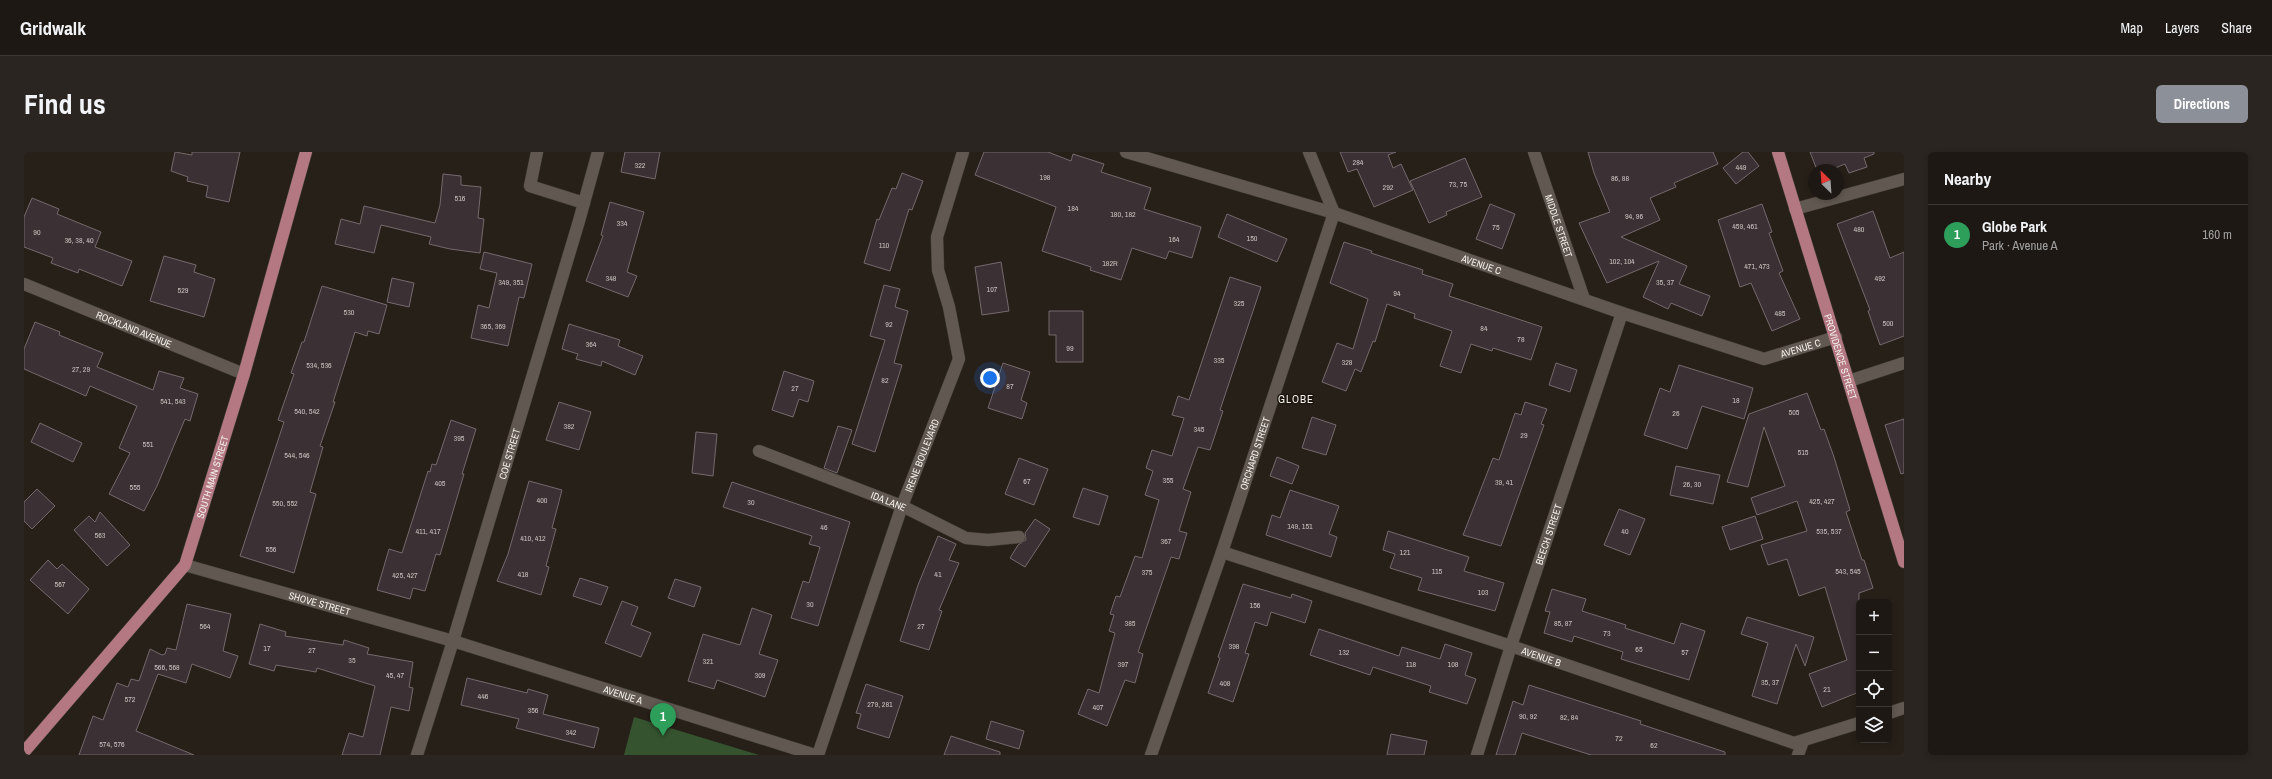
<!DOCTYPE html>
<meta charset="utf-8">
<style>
body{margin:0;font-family:"Archivo Narrow",sans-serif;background:#2a2521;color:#f1f3f6}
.controls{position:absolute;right:12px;bottom:12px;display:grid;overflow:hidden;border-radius:6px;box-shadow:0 2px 6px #0003}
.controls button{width:36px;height:36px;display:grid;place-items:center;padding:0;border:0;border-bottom:1px solid #3b3733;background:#1d1813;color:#f1f3f6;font:20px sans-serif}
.compass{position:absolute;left:1784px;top:12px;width:36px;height:36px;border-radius:50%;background:#1d1813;box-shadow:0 2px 6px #0003;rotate:335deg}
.you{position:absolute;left:966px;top:226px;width:14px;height:14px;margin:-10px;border:3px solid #fff;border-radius:50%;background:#1a73e8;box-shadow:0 0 0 6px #1a73e833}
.badge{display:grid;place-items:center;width:26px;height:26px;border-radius:50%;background:#8c9099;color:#fff;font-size:13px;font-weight:700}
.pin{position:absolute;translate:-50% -33px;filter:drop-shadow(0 1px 2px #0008)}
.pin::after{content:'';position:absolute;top:21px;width:14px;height:12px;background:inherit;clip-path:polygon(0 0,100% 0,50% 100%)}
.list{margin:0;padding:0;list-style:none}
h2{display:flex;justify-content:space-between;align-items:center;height:52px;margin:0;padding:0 16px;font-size:17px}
h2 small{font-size:13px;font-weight:400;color:#a0a0a0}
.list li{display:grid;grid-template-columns:26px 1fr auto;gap:12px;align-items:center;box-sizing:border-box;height:60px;padding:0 16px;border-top:1px solid #3b3733}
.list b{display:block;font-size:15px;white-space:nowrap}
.list p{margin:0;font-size:13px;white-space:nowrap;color:#a0a0a0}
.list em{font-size:13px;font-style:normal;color:#a0a0a0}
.icon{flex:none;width:22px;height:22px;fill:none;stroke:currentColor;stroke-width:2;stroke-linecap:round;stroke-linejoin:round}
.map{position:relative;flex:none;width:1880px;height:603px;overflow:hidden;border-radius:6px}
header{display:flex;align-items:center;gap:24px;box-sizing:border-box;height:56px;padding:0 20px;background:#1d1813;border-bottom:1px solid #3b3733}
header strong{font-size:19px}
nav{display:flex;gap:22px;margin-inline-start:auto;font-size:14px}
.intro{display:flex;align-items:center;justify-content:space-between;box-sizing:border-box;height:96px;padding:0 24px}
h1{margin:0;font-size:28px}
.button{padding:10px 18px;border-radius:6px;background:#8c9099;color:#fff;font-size:14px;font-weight:700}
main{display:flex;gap:24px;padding:0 24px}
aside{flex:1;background:#1d1813;border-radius:6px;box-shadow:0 2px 6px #0003}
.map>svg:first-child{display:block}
.green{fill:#35532f}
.building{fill:#3b3034;stroke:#75696d}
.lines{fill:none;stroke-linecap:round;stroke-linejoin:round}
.minor-casing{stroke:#423d38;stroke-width:13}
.major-casing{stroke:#423d38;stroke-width:13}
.minor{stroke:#615951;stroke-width:12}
.major{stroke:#b37882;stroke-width:12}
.labels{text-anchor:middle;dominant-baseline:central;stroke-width:3;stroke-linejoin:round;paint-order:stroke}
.number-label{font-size:8px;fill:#c6c0bd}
.street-label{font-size:10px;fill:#f4f0eb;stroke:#1e1710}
.neighbourhood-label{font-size:11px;letter-spacing:1px;fill:#f4f0eb;stroke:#1e1710}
</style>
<header>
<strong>Gridwalk</strong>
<nav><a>Map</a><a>Layers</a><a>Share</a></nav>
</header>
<div class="intro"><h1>Find us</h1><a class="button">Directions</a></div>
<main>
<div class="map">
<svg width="1880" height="603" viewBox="0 0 1880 603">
<rect width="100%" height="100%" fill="#272019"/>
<!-- green -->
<path class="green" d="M610 565 735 603H600Z"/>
<!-- building -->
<path class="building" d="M151 0 168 3V0H216L205 50 182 45 184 34 163 29 164 25 147 19Z
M601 0H636L631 27 597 20Z
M960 0H1024L1047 9 1049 2 1080 12 1077 20 1127 36 1120 57 1177 75 1168 106 1145 99 1142 107 1108 96 1097 128 1066 118 1067 115 1018 99 1032 55 951 23Z
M1316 0H1372L1364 3 1369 16 1377 12 1389 38 1350 55 1333 17 1324 20Z
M1564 0H1689L1694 12 1650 31 1652 35 1626 46 1636 68 1597 85 1663 114 1655 132 1686 144 1678 164 1647 151 1644 157 1619 145 1635 109 1583 131 1555 71 1586 60 1570 21Z
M1719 0H1724L1735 14 1712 32 1699 16Z
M1786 0H1850V2L1840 6 1843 15 1825 21 1821 12 1806 18H1793Z
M1441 6 1458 45 1422 60 1423 63 1405 71 1386 29Z
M878 21 899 29 888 58 885 57 866 119 840 111 853 67 855 68 868 36 872 37Z
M419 22 437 24V33L457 35 454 66 460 67 456 101 426 97 405 92 407 85 357 73 350 101 311 92 317 67 336 72 340 54 411 71 416 53Z
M8 46 35 57 33 62 77 80 71 95 108 109 98 134 55 117 54 121 27 111 29 106 0 95V65Z
M586 50 620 60 603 120 613 124 604 145 562 129 579 84 577 83Z
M1466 52 1491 62 1478 97 1452 87Z
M1738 52 1748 80 1745 81 1759 119 1755 121 1776 167 1748 179 1727 131 1716 135 1694 68Z
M1849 59 1866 106 1880 100V184L1856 193 1844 159 1846 158 1813 72Z
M1203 62 1263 87 1253 110 1194 85Z
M1320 90 1348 99 1347 101 1399 118 1398 122 1429 132 1425 144 1518 175 1507 208 1469 196 1468 199 1447 192 1437 221 1416 214 1428 179 1390 166 1391 162 1363 152 1351 190 1349 189 1337 220 1331 217 1322 239 1298 230 1313 191 1329 197 1344 147 1306 131Z
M460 100 508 112 500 146 495 145 484 194 447 186 454 153 465 156 473 121 456 117Z
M140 104 172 113 170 120 191 127 180 165 126 149Z
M977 110 985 159 958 163 951 115Z
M1206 125 1237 135 1196 258 1199 259 1186 298 1174 295 1159 337 1167 340 1155 379 1163 381 1155 407 1147 405 1114 500 1119 502 1111 531 1101 528 1083 574 1054 562 1064 537 1075 541 1091 481 1085 479 1090 463 1086 462 1092 444 1096 445 1111 404 1118 406 1135 348 1121 343 1129 319 1122 316 1128 298 1148 304 1160 266 1148 263 1154 244 1165 248Z
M368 126 390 131 385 155 363 150Z
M860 133 876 137 871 155 884 159 870 211 878 213 851 300 828 292 861 188 846 184Z
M298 134 363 153 355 182 344 179 343 184 331 180 309 250H311L296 294 299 295 286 340 292 342 270 421 216 404 260 270 254 268 270 222 267 221 278 190H280Z
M1025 159H1059V210H1032V183H1025Z
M11 170 36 180 35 183 79 201 73 215 129 238 135 219 160 226 156 236 174 242 166 269 161 267 133 334 120 359 85 342 106 301 95 296 113 254 66 234 62 244 0 217V197Z
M545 172 596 188 594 194 619 204 611 223 578 209 577 214 552 207 554 202 538 197Z
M979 211 1006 220 997 248 1003 251 998 267 964 256Z
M1532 211 1553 218 1546 240 1525 233Z
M1655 213 1729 236 1720 267 1678 254 1663 297 1620 283 1636 236 1646 240Z
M760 219 790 229 784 250 775 247 769 265 748 258Z
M1783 241 1797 278 1800 277 1810 305 1826 358 1822 360 1838 408H1840L1849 436 1835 441V540L1798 555 1785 522 1823 508 1801 435 1775 444 1763 407 1744 413 1737 393 1783 379 1773 349 1733 363 1727 346 1761 334 1740 275 1724 335 1703 330 1725 262Z
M535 250 567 260 555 298 522 288Z
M1501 250 1523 257 1517 272 1520 273 1477 394 1439 383 1469 306 1475 308 1491 261 1497 263Z
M1288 265 1312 273 1302 303 1278 296Z
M1880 267V321L1877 322 1861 273Z
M427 268 452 277 438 322H440L416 403 412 402 401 439 389 436 386 447 353 438 365 397 378 401 404 319 406 320 408 312 412 313Z
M16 271 58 291 49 310 7 290Z
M814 274 828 278 813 321 800 316Z
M672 280 693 282 689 324 668 321Z
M1253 305 1275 314 1268 332 1246 324Z
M995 306 1024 317 1010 353 981 342Z
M1652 314 1696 323 1689 352 1646 343Z
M505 329 538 338 528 376 532 377 522 414 525 415 517 443 473 429 484 402Z
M708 330 826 370 794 474 767 466 779 429 785 431 796 395 785 392 788 384 699 355Z
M1059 336 1084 344 1075 373 1049 365Z
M13 337 31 354 8 377 0 369V350Z
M1266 338 1315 354 1305 382 1313 385 1307 405 1242 383 1248 363 1256 366Z
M1595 357 1621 367 1606 403 1580 393Z
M76 360 106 393 83 414 50 378 65 364 71 370Z
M1731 364 1739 387 1706 398 1698 375Z
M1011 367 1026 377 1001 415 986 406 994 393 1002 388 1001 381Z
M1364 379 1445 405 1440 419 1480 431 1471 459 1394 438 1398 426 1366 416 1371 402 1359 398Z
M914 384 932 392 925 408 935 411 915 458 918 459 905 498 876 489 894 433Z
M24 408 33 417 38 412 65 437 44 462 6 428Z
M556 426 584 435 577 453 549 444Z
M651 427 677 435 670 455 644 446Z
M1219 432 1267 446 1268 442 1288 449 1281 471 1247 460 1243 474 1231 470 1221 501 1225 502 1209 550 1184 541 1196 506 1194 505Z
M1528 437 1562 447 1558 459 1602 473 1601 476 1650 492 1657 471 1681 479 1665 528 1597 507 1599 500 1550 484 1548 490 1520 481 1526 460 1521 459Z
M598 449 614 455 607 473 627 481 617 505 581 491Z
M163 452 207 462 199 499 214 504 206 526 168 512 162 531 134 522 112 579 170 603H55L69 564 79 568 93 531 104 535 107 527 115 529 126 497 138 503 141 502 143 496 152 498Z
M728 456 748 463 735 502 754 508 741 545 693 528 690 537 664 529 679 482 716 493Z
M1723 465 1790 485 1781 514 1772 492 1753 552 1728 544 1744 491 1717 482Z
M236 472 262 480 261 484 319 493 320 488 345 496 343 502 389 510 385 535 389 536 385 559 367 555 356 603H318L325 581 339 585 351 534 293 516 292 520 252 513 250 519 225 512Z
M1295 477 1375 504 1378 495 1416 507 1421 492 1448 501 1441 523 1452 527 1443 552 1405 540 1407 534 1349 515 1346 523 1286 503Z
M443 526 503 541 504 537 524 543 519 562 575 576 570 596 492 576 495 567 437 553Z
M842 532 879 544 865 586 833 576 837 562 832 561Z
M1505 533 1617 569 1616 572 1701 600V603H1567L1498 581 1491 603H1472L1489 549 1499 553Z
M967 569 1000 579 995 597 962 587Z
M1367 582 1403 589 1400 603H1363Z
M927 584 976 600V603H920Z"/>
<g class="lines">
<defs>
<g id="minor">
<path d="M513 0 506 34 560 51"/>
<path id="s1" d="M1102 0 1310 61 1598 161 1740 207 1812 185"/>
<path id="s2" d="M1510 0 1560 147"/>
<path d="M1771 57 1880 27"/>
<path id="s3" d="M0 132 220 222"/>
<path d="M1825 229 1880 211"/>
<path id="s4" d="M735 299 878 354 942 386 964 388 995 385"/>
<path id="s5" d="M1198 400 1487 494 1770 591 1835 571"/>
<path id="s6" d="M161 413 429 489 791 603"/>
<path d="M1865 561 1880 556"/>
<path id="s7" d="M393 603 429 489 555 69 574 0"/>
<path id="s8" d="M794 603 878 354 935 207 925 155 914 118 913 85 939 0"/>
<path id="s9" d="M1127 603 1198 400 1310 61 1285 0"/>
<path id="s10" d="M1453 603 1487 494 1598 161"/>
<path d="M1774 603 1779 589"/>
</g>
<g id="major">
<path id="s11" d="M1754 0 1880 410"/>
<path id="s12" d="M0 600 161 413 220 222 282 0"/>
</g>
</defs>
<!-- minor casing -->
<use href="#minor" class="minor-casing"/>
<!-- major casing -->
<use href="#major" class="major-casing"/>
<!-- minor -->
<use href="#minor" class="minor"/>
<!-- major -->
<use href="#major" class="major"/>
</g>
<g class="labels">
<!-- number labels -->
<g class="number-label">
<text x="1334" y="10">284</text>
<text x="616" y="13">322</text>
<text x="1717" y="15">449</text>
<text x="1021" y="25">198</text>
<text x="1596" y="26">86, 88</text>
<text x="1434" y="32">73, 75</text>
<text x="1364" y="35">292</text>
<text x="436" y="46">516</text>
<text x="1049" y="56">184</text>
<text x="1099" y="62">180, 182</text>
<text x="1610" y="64">94, 96</text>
<text x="598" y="71">334</text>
<text x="1721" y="74">459, 461</text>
<text x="1472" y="75">75</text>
<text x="1835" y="77">480</text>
<text x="13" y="80">90</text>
<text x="1228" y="86">150</text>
<text x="1150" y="87">164</text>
<text x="55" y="88">36, 38, 40</text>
<text x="860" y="93">110</text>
<text x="1598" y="109">102, 104</text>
<text x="1086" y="111">182R</text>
<text x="1733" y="114">471, 473</text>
<text x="587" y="126">348</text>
<text x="1856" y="126">492</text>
<text x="487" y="130">349, 351</text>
<text x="1641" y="130">35, 37</text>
<text x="968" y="137">107</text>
<text x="159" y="138">529</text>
<text x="1373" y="141">94</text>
<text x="1215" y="151">325</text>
<text x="325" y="160">530</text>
<text x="1756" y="161">485</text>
<text x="1864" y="171">500</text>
<text x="865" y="172">92</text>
<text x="469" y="174">365, 369</text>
<text x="1460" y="176">84</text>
<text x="1497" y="187">78</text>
<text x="567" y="192">364</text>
<text x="1046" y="196">99</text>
<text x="1195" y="208">335</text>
<text x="1323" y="210">328</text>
<text x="295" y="213">534, 536</text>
<text x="57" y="217">27, 29</text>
<text x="861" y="228">82</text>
<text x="986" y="234">87</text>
<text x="771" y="236">27</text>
<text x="1712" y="248">18</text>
<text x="149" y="249">541, 543</text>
<text x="283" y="259">540, 542</text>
<text x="1770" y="260">505</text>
<text x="1652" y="261">26</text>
<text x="545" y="274">382</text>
<text x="1175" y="277">345</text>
<text x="1500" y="283">29</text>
<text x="435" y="286">395</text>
<text x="124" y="292">551</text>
<text x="1779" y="300">515</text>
<text x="273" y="303">544, 546</text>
<text x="1144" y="328">355</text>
<text x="1003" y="329">67</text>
<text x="1480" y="330">39, 41</text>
<text x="416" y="331">405</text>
<text x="1668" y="332">26, 30</text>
<text x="111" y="335">555</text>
<text x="518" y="348">400</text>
<text x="1798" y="349">425, 427</text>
<text x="727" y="350">30</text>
<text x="261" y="351">550, 552</text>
<text x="1276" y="374">149, 151</text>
<text x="800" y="375">46</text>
<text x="404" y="379">411, 417</text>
<text x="1601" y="379">40</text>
<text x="1805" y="379">535, 537</text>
<text x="76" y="383">563</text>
<text x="509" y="386">410, 412</text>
<text x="1142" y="389">367</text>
<text x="247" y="397">556</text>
<text x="1381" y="400">121</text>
<text x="1413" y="419">115</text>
<text x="1824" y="419">543, 545</text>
<text x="1123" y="420">375</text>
<text x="499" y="422">418</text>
<text x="914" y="422">41</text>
<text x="381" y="423">425, 427</text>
<text x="36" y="432">567</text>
<text x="1459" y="440">103</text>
<text x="786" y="452">30</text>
<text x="1231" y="453">156</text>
<text x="1106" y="471">385</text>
<text x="1539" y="471">85, 87</text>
<text x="181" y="474">564</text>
<text x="897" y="474">27</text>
<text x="1583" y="481">73</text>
<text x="1210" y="494">398</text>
<text x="243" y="496">17</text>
<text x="1615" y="497">65</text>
<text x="288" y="498">27</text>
<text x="1320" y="500">132</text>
<text x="1661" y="500">57</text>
<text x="328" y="508">35</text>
<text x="684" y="509">321</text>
<text x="1099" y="512">397</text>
<text x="1387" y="512">118</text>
<text x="1429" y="512">108</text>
<text x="143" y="515">566, 568</text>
<text x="371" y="523">45, 47</text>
<text x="736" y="523">309</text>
<text x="1746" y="530">35, 37</text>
<text x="1201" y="531">408</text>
<text x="1803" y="537">21</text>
<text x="459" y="544">446</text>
<text x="106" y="547">572</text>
<text x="856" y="552">279, 281</text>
<text x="1074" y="555">407</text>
<text x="509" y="558">356</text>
<text x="1504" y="564">90, 92</text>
<text x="1545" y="565">82, 84</text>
<text x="547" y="580">342</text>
<text x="1595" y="586">72</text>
<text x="88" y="592">574, 576</text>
<text x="1630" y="593">62</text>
</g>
<!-- street labels -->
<g class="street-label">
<text stroke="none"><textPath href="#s2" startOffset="78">MIDDLE STREET</textPath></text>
<text stroke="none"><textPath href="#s1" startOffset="373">AVENUE C</textPath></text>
<text stroke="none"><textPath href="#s3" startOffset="119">ROCKLAND AVENUE</textPath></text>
<text stroke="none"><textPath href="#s1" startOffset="709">AVENUE C</textPath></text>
<text stroke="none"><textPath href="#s11" startOffset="214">PROVIDENCE STREET</textPath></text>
<text stroke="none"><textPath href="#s9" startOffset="319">ORCHARD STREET</textPath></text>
<text stroke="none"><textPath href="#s7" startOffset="315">COE STREET</textPath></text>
<text stroke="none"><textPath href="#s8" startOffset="317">IRENE BOULEVARD</textPath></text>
<text stroke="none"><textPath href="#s12" startOffset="339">SOUTH MAIN STREET</textPath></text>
<text stroke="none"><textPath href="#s4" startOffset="139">IDA LANE</textPath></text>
<text stroke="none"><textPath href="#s10" startOffset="232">BEECH STREET</textPath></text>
<text stroke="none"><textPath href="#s6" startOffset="140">SHOVE STREET</textPath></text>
<text stroke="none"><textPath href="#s5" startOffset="336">AVENUE B</textPath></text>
<text stroke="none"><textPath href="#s6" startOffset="457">AVENUE A</textPath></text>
</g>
<!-- neighbourhood labels -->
<g class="neighbourhood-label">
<text x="1272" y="247">GLOBE</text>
</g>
</g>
</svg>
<div class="controls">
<button>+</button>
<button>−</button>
<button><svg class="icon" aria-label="locate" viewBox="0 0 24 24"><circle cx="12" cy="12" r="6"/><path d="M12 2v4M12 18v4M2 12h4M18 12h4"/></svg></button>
<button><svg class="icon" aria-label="layers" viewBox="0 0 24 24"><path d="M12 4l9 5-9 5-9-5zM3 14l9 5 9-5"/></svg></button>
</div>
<svg class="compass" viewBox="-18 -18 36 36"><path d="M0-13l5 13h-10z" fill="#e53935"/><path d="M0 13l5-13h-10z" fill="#a0a0a0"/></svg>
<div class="you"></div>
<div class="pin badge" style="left:639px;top:584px;background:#2e9e5b">1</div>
</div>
<aside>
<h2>Nearby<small></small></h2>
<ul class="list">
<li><span class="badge" style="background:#2e9e5b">1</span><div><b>Globe Park</b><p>Park · Avenue A</p></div><em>160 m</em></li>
</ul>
</aside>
</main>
